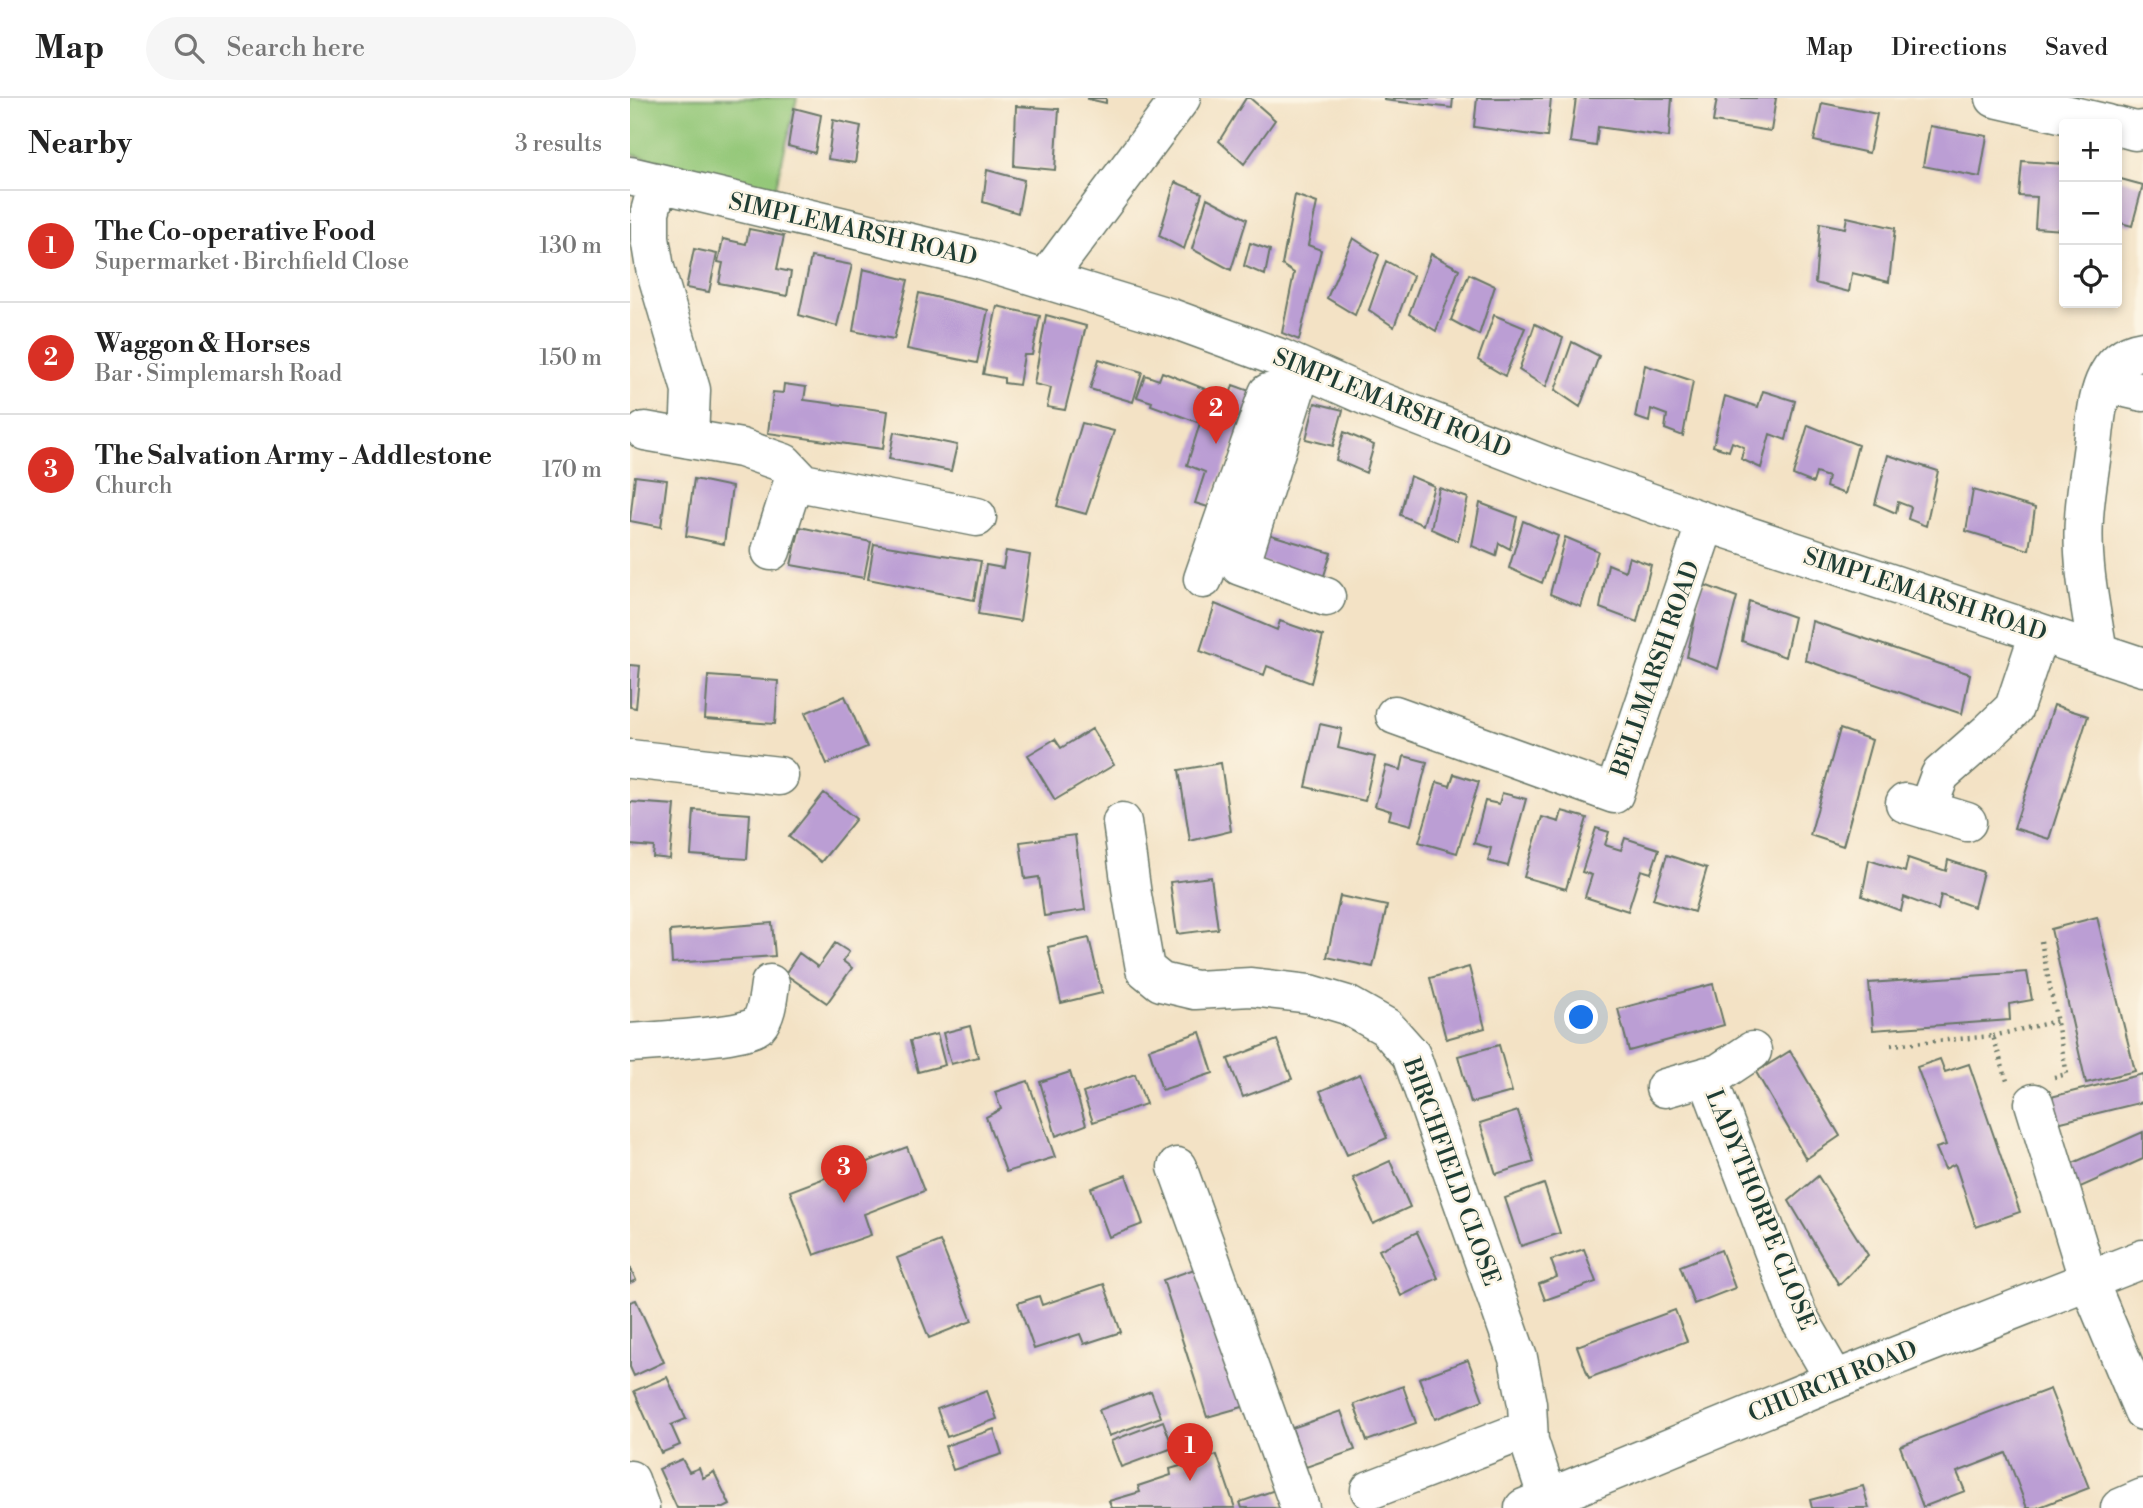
<!DOCTYPE html>
<meta charset="utf-8">
<style>
body{margin:0;font-family:"Libre Bodoni",serif;background:#f6f6f6;color:#222}
.controls{position:absolute;right:21px;top:21px;display:grid;overflow:hidden;border-radius:7px;box-shadow:0 4px 10px #0003}
.controls button{width:63px;height:63px;display:grid;place-items:center;padding:0;border:0;border-bottom:2px solid #e0e0e0;background:#fff;color:#222;font:35px sans-serif}
.you{position:absolute;left:952px;top:920px;width:24px;height:24px;margin:-18px;border:5px solid #fff;border-radius:50%;background:#1a73e8;box-shadow:0 0 0 10px #1a73e833}
.badge{display:grid;place-items:center;width:46px;height:46px;border-radius:50%;background:#d93025;color:#fff;font-size:23px;font-weight:700}
.pin{position:absolute;translate:-50% -58px;filter:drop-shadow(0 2px 4px #0008)}
.pin::after{content:'';position:absolute;top:37px;width:24px;height:21px;background:inherit;clip-path:polygon(0 0,100% 0,50% 100%)}
.list{margin:0;padding:0;list-style:none}
h2{display:flex;justify-content:space-between;align-items:center;height:91px;margin:0;padding:0 28px;font-size:30px}
h2 small{font-size:23px;font-weight:400;color:#767676}
.list li{display:grid;grid-template-columns:46px 1fr auto;gap:21px;align-items:center;box-sizing:border-box;height:112px;padding:0 28px;border-top:2px solid #e0e0e0}
.list b{display:block;font-size:26px;white-space:nowrap}
.list p{margin:0;font-size:23px;white-space:nowrap;color:#767676}
.list em{font-size:23px;font-style:normal;color:#767676}
.icon{flex:none;width:38px;height:38px;fill:none;stroke:currentColor;stroke-width:2;stroke-linecap:round;stroke-linejoin:round}
.map{position:relative;flex:none;width:1513px;height:1410px;overflow:hidden}
header{display:flex;align-items:center;gap:42px;box-sizing:border-box;height:98px;padding:0 35px;background:#fff;border-bottom:2px solid #e0e0e0}
header strong{font-size:33px}
nav{display:flex;gap:38px;margin-inline-start:auto;font-size:24px}
.search{width:490px;height:63px;background:#f6f6f6;display:flex;align-items:center;gap:18px;box-sizing:border-box;padding:0 24px;border-radius:38px;color:#767676;font-size:26px}
main{display:flex}
aside{flex:1;background:#fff}
.map>svg:first-child{display:block}
.green{fill:#94c879;stroke:#5a8256;stroke-width:2}
.building{fill:#bb9ed4}
.lines{fill:none;stroke-linecap:round;stroke-linejoin:round}
.minor-casing{stroke:#697767;stroke-width:41}
.major-casing{stroke:#697767;stroke-width:41}
.path{stroke:#697767;stroke-width:4.5;stroke-dasharray:2 5;stroke-linecap:butt}
.minor{stroke:#fff;stroke-width:38}
.major{stroke:#fff;stroke-width:38}
.labels{text-anchor:middle;dominant-baseline:central;stroke-width:5;stroke-linejoin:round;paint-order:stroke}
.street-label{font-size:24px;fill:#1f3d34;stroke:#fcf5e5}
</style>
<header>
<strong>Map</strong>
<div class="search"><svg class="icon" aria-label="search" viewBox="0 0 24 24"><circle cx="10" cy="10" r="6"/><path d="M15 15l6 6"/></svg>Search here</div>
<nav><a>Map</a><a>Directions</a><a>Saved</a></nav>
</header>
<main>
<aside>
<h2>Nearby<small>3 results</small></h2>
<ul class="list">
<li><span class="badge">1</span><div><b>The Co-operative Food</b><p>Supermarket · Birchfield Close</p></div><em>130 m</em></li>
<li><span class="badge">2</span><div><b>Waggon &amp; Horses</b><p>Bar · Simplemarsh Road</p></div><em>150 m</em></li>
<li><span class="badge">3</span><div><b>The Salvation Army - Addlestone</b><p>Church</p></div><em>170 m</em></li>
</ul>
</aside>
<div class="map">
<svg width="1513" height="1410" viewBox="0 0 1513 1410">
<rect width="100%" height="100%" fill="#fcf5e5"/>
<filter id="ink" filterUnits="userSpaceOnUse"><feTurbulence type="fractalNoise" baseFrequency=".0143" numOctaves="2"/><feDisplacementMap in="SourceGraphic" scale="14" xChannelSelector="R" yChannelSelector="G"/><feConvolveMatrix kernelMatrix="1 2 1 2 8 2 1 2 1" color-interpolation-filters="sRGB"/></filter>
<filter id="wash" filterUnits="userSpaceOnUse"><feTurbulence type="fractalNoise" baseFrequency=".00686" numOctaves="4" result="noise"/><feDisplacementMap in="SourceGraphic" scale="28" xChannelSelector="R" yChannelSelector="G"/><feGaussianBlur stdDeviation="1.57" result="paint"/><feColorMatrix in="noise" values="0 0 0 0 0 0 0 0 0 0 0 0 0 0 0 0 0 1.4 0 .05"/><feComposite in="paint" operator="in"/></filter>
<g filter="url(#wash)">
<rect width="100%" height="100%" fill="#f3e2c5"/>
<!-- green -->
<path class="green" d="M0 0H167L145 92 0 56Z"/>
<g id="blocks">
<!-- building -->
<path class="building" d="M458 0H476V5L458 1Z
M616 0H620L645 22 614 66 589 43Z
M754 0H823L822 10 754 2Z
M847 0H921L917 39 844 29Z
M946 0H1042L1039 39 968 29 966 48 940 44Z
M1087 0H1146L1141 33 1083 24Z
M1192 5 1247 16 1239 55 1184 43Z
M386 8 429 11 425 72 384 68Z
M164 10 191 17 185 55 158 48Z
M203 22 231 28 225 65 198 61Z
M1300 28 1357 38 1350 79 1293 68Z
M1392 63 1434 66V132L1405 130 1407 99 1389 98Z
M357 72 394 82 388 115 353 104Z
M1487 80 1513 87 1502 128 1487 124Z
M545 84 572 95 554 151 529 138Z
M665 97 687 105 678 147 691 152 669 242 652 235 664 175 652 167Z
M577 100 617 121 601 172 562 151Z
M1217 119 1265 130 1259 184 1222 175 1219 194 1185 185 1190 125 1215 130Z
M119 131 154 138 147 171 161 174 157 198 89 185 93 165 88 164 93 141 116 146Z
M723 140 749 157 725 217 697 200Z
M620 145 640 152 635 177 614 168Z
M64 151 87 156 79 194 56 190Z
M801 156 829 171 806 233 779 216Z
M181 159 222 167 207 228 169 217Z
M756 163 783 178 764 229 739 212Z
M233 171 278 182 264 241 223 233Z
M839 176 865 188 849 237 821 222Z
M289 195 358 212 347 265 277 251Z
M367 208 410 218 402 257H394L389 287 374 285V280L353 276Z
M416 217 456 228 435 312 417 309 421 290 404 286Z
M864 217 895 230 875 278 848 262Z
M905 226 933 240 916 289 889 272Z
M942 244 969 258 950 309 925 292Z
M469 261 512 274 503 304 460 291Z
M1015 267 1063 283 1053 338 1035 331 1037 317 1021 311 1019 324 1005 319Z
M532 274 580 293 581 290 600 297 603 287 625 295 578 409 565 405 575 374 557 367 570 325 521 307 522 304 507 299 515 277 529 282Z
M154 286 176 289 174 302 258 313 253 351 138 335 143 294 153 295Z
M1133 293 1165 303 1156 342 1140 336 1131 370 1111 361 1114 349 1102 344 1099 353 1083 348 1095 298 1128 309Z
M685 305 713 312 703 348 676 341Z
M452 325 484 333 456 416 427 408Z
M1178 327 1228 347 1215 396 1196 389 1198 379 1186 375 1183 385 1163 377Z
M264 334 327 347 321 373 259 361Z
M714 334 744 347 736 375 706 362Z
M1258 357 1308 373 1296 428 1278 421 1281 409 1268 404 1266 415 1245 406Z
M5 378 37 382 31 429 0 423Z
M780 378 804 388 793 427 770 417Z
M64 381 102 389 94 446 56 438Z
M809 390 838 400 828 443 801 431Z
M1343 392 1405 410 1399 452 1336 433Z
M850 405 887 419 880 451 869 445 866 458 842 448Z
M893 423 928 438 912 485 879 470Z
M170 429 241 444 234 480 161 467Z
M638 436 701 455 693 481 630 463Z
M935 439 968 453 951 509 920 496Z
M244 446 351 463 344 502 238 481Z
M376 453 400 457 390 523 348 516 356 467 373 470Z
M999 459 1021 467 1007 524 970 510 978 466 995 473Z
M1072 486 1107 499 1088 571 1057 559Z
M1119 503 1164 519 1155 559 1112 543Z
M585 506 647 532 650 523 693 538 681 585 637 568 634 577 570 553Z
M1182 523 1340 576 1332 616 1175 562Z
M0 567 10 568 6 610 0 609Z
M78 578 148 583 145 626 75 621Z
M215 598 237 649 197 666 175 615Z
M1424 607 1458 618 1419 741 1384 730Z
M690 626 712 631 708 650 745 659 735 703 676 689Z
M462 631 484 667 425 702 398 657 425 641 431 650Z
M1210 631 1242 642 1213 748 1180 737Z
M774 658 797 664 781 727 759 721 761 713 745 708 756 668 771 672Z
M591 665 601 733 560 743 549 672Z
M824 676 849 684 827 755 789 744 807 684 820 688Z
M194 695 226 721 191 764 159 739Z
M872 695 896 701 878 768 858 763 861 750 844 745 855 703 869 706Z
M0 704 45 707 40 761 23 759 24 749 0 747Z
M64 712 120 716 117 761 61 757Z
M932 713 957 720 936 791 894 779 912 719 929 724Z
M966 730 979 734 975 747 991 752 995 740 1029 751 1021 775 1011 772 998 813 955 799 962 777 952 774Z
M445 737 455 812 414 818 409 779 395 781 390 744Z
M1037 757 1077 770 1064 814 1023 801Z
M1278 760 1316 773 1318 762 1353 774 1344 809 1311 797 1308 812 1274 799 1271 813 1232 798 1239 762 1275 774Z
M581 779 588 831 547 836 540 784Z
M710 798 757 808 743 869 697 859Z
M1467 819 1505 973 1456 985 1421 831Z
M142 825 145 858 42 865 40 833Z
M459 840 472 895 431 905 418 849Z
M205 845 219 854 213 863 222 870 197 905 155 876 169 855 188 869Z
M839 869 855 930 816 941 800 880Z
M1397 874 1402 902 1379 906 1380 922 1243 932 1239 885Z
M1083 886 1094 927 999 953 988 911Z
M340 928 348 959 321 966 313 935Z
M570 934 583 975 532 992 519 951Z
M307 936 315 967 288 974 280 943Z
M647 942 662 981 613 999 598 961Z
M869 947 882 994 841 1005 828 958Z
M1160 953 1210 1038 1176 1061 1126 974Z
M1310 961 1315 974 1339 966 1390 1114 1346 1129 1325 1066 1315 1071 1306 1050 1316 1047 1287 969Z
M440 974 456 1027 426 1038 410 984Z
M505 976 516 1006 463 1024 453 995Z
M730 976 757 1040 717 1057 690 993Z
M1513 976V1004L1423 1026 1417 1000Z
M398 983 425 1059 376 1074 356 1019 371 1011 365 994Z
M888 1013 904 1064 866 1076 850 1025Z
M1513 1034V1061L1446 1091 1436 1068Z
M277 1049 294 1093 234 1116 241 1137 184 1157 160 1093Z
M760 1063 780 1109 743 1126 723 1080Z
M496 1077 513 1126 479 1139 461 1090Z
M1188 1078 1238 1157 1209 1187 1159 1103Z
M914 1086 930 1135 891 1148 875 1100Z
M787 1134 808 1180 771 1198 749 1152Z
M310 1143 342 1223 299 1240 267 1160Z
M954 1151 966 1184 915 1202 909 1186 927 1179 921 1162Z
M1091 1152 1105 1190 1064 1206 1050 1168Z
M0 1169 6 1182 0 1185Z
M570 1169 616 1308 577 1319 533 1182Z
M474 1186 491 1234 454 1246 450 1236 404 1251 388 1205 409 1198 412 1207Z
M6 1202 34 1264 4 1278 0 1269V1204Z
M1045 1212 1057 1243 959 1280 947 1248Z
M838 1262 853 1302 805 1321 789 1280Z
M37 1279 56 1321 41 1327 50 1347 31 1355 4 1293Z
M773 1288 786 1325 737 1343 724 1306Z
M1420 1291 1459 1390 1407 1410H1397L1376 1355 1327 1374 1335 1393 1293 1409 1270 1348Z
M357 1293 367 1321 317 1339 307 1311Z
M521 1293 531 1319 479 1338 469 1312Z
M711 1313 725 1352 676 1369 662 1330Z
M533 1323 543 1350 491 1369 481 1343Z
M364 1331 372 1356 323 1372 315 1348Z
M587 1357 605 1410H482L479 1403 510 1394 508 1388 541 1377 540 1371Z
M52 1361 59 1374 69 1370 73 1380 84 1374 100 1407 94 1410H47L29 1371Z
M1233 1388 1239 1410H1182L1180 1402Z
M645 1392 651 1410H612L610 1404Z"/>
</g>
</g>
<g filter="url(#ink)">
<use href="#blocks" fill-opacity="0" stroke="#697767" stroke-width="2"/>
<g class="lines">
<defs>
<path id="minor" d="M1365 0 1478 26
M1487 28 1505 33 1513 32
M0 78 348 161 541 220 650 260 741 300 922 370 1076 424 1513 569
M28 85 20 114V140L25 170 61 292 59 341
M421 182 425 169 551 0
M672 270 610 468 696 499
M1474 285 1513 294
M15 333 111 350 154 365 173 385 347 419
M141 453 165 378
M573 481 638 295
M1468 554C1461 511 1451 465 1454 421 1455 397 1460 372 1463 347 1467 311 1468 259 1513 252
M765 617 984 696 1076 424
M0 661 149 678
M1275 705 1337 724
M1297 712 1310 677 1359 634 1384 610 1409 535
M492 724 502 797 515 871 531 884 565 892 621 889 680 896 717 907 756 929 781 957 888 1260 897 1306 899 1343 918 1401
M0 945C22 943 116 939 128 927 137 917 138 899 140 886
M1077 978 1168 1218 1205 1282
M1035 990 1089 975 1122 953
M1404 1005 1459 1184 1513 1313
M547 1069 670 1410
M0 1382 10 1410
M740 1392 898 1331
M1490 1410 1513 1400"/>
<path id="major" d="M894 1410 1205 1282 1513 1161"/>
</defs>
<!-- minor casing -->
<use href="#minor" class="minor-casing"/>
<!-- major casing -->
<use href="#major" class="major-casing"/>
<!-- path -->
<path class="path" d="M1411 843 1437 976 1424 979
M1363 938 1427 923
M1261 947 1363 938 1378 986"/>
<!-- minor -->
<use href="#minor" class="minor"/>
<!-- major -->
<use href="#major" class="major"/>
</g>
</g>
<g class="labels">
<!-- street labels -->
<g class="street-label">
<text transform="translate(223 132) rotate(13)">SIMPLEMARSH ROAD</text>
<text transform="translate(762 306) rotate(22)">SIMPLEMARSH ROAD</text>
<text transform="translate(1295 497) rotate(18)">SIMPLEMARSH ROAD</text>
<text transform="translate(1026 571) rotate(-71)">BELLMARSH ROAD</text>
<text transform="translate(821 1074) rotate(70)">BIRCHFIELD CLOSE</text>
<text transform="translate(1130 1112) rotate(68)">LADYTHORPE CLOSE</text>
<text transform="translate(1203 1284) rotate(-22)">CHURCH ROAD</text>
</g>
</g>
</svg>
<div class="controls">
<button>+</button>
<button>−</button>
<button><svg class="icon" aria-label="locate" viewBox="0 0 24 24"><circle cx="12" cy="12" r="6"/><path d="M12 2v4M12 18v4M2 12h4M18 12h4"/></svg></button>
</div>
<div class="you"></div>
<div class="pin badge" style="left:560px;top:1383px">1</div>
<div class="pin badge" style="left:586px;top:346px">2</div>
<div class="pin badge" style="left:214px;top:1105px">3</div>
</div>
</main>
